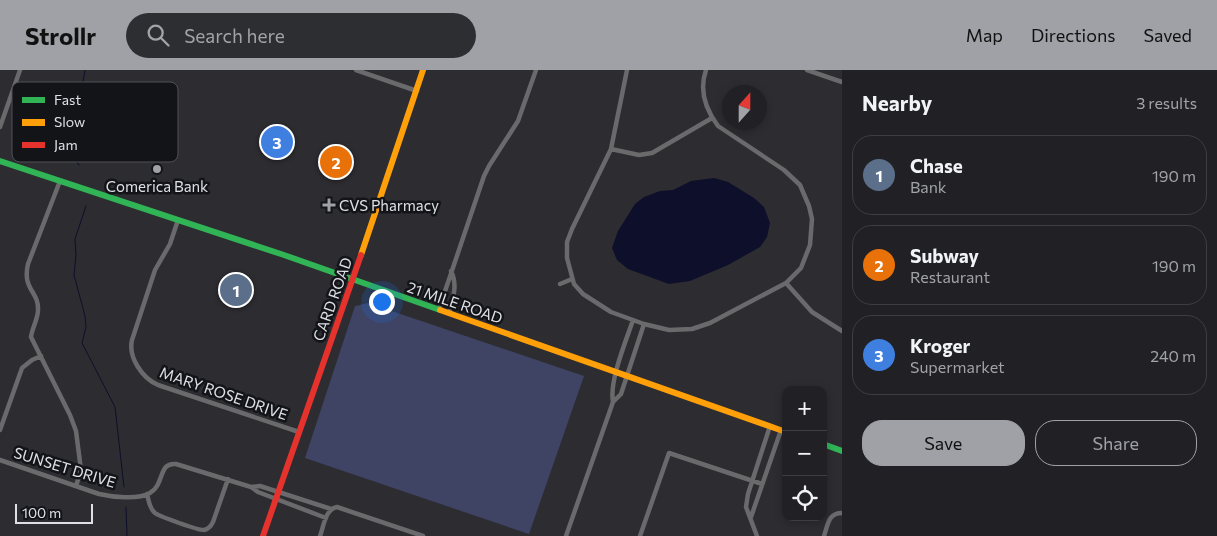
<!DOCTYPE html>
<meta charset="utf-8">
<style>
body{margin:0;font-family:Commissioner,sans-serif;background:#2d2e32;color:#f1f3f6}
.controls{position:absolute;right:15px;bottom:15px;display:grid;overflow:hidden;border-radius:10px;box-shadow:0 2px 8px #0003}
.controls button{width:45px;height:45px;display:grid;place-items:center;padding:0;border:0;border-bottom:1px solid #3e3e42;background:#212125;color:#f1f3f6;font:25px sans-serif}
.compass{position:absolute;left:722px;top:15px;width:45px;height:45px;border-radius:50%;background:#212125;box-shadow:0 2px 8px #0003;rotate:21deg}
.scale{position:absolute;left:15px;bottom:12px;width:78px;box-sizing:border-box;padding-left:5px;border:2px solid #dee0e6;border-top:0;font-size:14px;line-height:18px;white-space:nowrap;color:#dee0e6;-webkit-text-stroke:4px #131418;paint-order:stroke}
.you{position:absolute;left:381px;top:231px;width:18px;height:18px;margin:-12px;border:4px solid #fff;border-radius:50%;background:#1a73e8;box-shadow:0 0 0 8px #1a73e833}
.badge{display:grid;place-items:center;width:32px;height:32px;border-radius:50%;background:#a0a1a7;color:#fff;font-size:16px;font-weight:700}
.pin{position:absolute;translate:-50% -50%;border:2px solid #fff;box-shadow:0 1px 5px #0006}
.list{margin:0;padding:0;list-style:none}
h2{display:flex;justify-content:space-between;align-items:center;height:65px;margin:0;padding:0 20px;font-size:21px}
h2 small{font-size:16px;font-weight:400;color:#a2a3a7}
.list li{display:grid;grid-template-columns:32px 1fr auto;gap:15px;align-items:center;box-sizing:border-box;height:80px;margin:0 10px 10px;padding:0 10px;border:1px solid #3e3e42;border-radius:20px}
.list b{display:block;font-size:19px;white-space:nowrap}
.list p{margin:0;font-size:16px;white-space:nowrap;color:#a2a3a7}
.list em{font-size:16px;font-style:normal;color:#a2a3a7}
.actions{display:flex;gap:10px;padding:15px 20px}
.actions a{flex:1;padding:11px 0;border:1px solid #a0a1a7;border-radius:20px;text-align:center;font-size:18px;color:#a0a1a7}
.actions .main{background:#a0a1a7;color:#111}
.icon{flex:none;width:28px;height:28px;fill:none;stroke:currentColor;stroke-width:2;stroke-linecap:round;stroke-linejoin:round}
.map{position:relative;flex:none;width:842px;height:466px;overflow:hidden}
header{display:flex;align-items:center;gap:30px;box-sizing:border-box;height:70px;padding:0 25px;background:#a0a1a7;color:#111}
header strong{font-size:24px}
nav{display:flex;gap:28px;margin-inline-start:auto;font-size:18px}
.search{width:350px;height:45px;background:#2d2e32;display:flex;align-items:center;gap:12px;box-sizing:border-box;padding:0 18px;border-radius:28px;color:#a2a3a7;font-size:19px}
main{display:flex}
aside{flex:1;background:#212125}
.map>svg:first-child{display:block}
.green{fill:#3f4464}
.water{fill:#0e0f2b}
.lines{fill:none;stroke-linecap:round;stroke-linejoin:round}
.stream{stroke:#0e0f2b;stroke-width:1}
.street{stroke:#6a6a6c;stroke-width:4.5}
.fast{stroke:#30b455;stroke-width:6}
.slow{stroke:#ff9f0a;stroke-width:6}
.jam{stroke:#e5322d;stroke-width:6}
.poi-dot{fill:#a0a1a7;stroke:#131418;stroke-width:2}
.labels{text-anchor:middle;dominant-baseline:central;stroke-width:5;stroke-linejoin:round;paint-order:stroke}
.poi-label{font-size:15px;fill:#dee0e6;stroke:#131418}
.street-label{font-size:15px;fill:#dee0e6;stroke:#131418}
.key{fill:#131418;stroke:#505156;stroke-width:1}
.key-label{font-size:14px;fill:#dee0e6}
</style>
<header>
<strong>Strollr</strong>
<div class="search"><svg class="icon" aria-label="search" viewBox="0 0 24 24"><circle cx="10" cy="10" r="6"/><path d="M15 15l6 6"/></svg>Search here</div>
<nav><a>Map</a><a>Directions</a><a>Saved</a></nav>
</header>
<main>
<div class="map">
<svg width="842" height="466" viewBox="0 0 842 466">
<rect width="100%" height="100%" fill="#2c2c31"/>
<!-- green -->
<path class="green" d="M368 233 584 306 529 464 305 388 355 236Z"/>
<!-- water -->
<path class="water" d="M714 108 728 112 754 128 764 137 770 153 767 167 760 177 728 195 690 211 669 214 628 199 617 190 612 178 618 161 635 134 644 127 660 121 673 120 691 111Z"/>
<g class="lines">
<!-- stream -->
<path class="stream" d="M79 95C51 58 81 37 85 0
M86 136 75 169 76 185 74 205 85 246 86 257 82 273 115 337 124 417
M126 437 127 466"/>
<!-- street -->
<path class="street" d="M356 0 417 21
M627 0 611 79 572 159 567 172V188L574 214 583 224 611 242 644 254 669 260 692 259 710 253 786 213 801 198 810 175 812 149 809 136 800 115 784 100 718 56C706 40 699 20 706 0
M807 0 842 12
M0 57 20 0
M611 79 639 85 652 83 712 48
M60 111 28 194C22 220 39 221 38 240 38 249 32 258 31 267L70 345 76 361 81 400 76 416
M178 150 170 174 155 200 132 270C128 287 142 308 158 315L299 362
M786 213 812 242 842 261
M560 214 572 209
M439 239 484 106 489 96 518 51 536 0
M449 243C453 228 458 215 451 201
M613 332 621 324 644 254
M0 360 22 298 32 290 41 286
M0 390 99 424C112 427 138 430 150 423 165 414 158 392 176 394L251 417 258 422 326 448
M251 417 260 416 331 439
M147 424C149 431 149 438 155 443 161 447 197 460 204 460 209 459 211 456 213 452L228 409
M751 447 781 360
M320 466C324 456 325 439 337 437L423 466
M566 466 613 332C609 311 626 271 633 250
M640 466 669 383 762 414
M757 466 746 437 748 424 770 356
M824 466C828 455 828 443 842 443"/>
<!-- fast -->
<path class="fast" d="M0 91 281 184 440 240
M823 374 842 381"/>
<!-- slow -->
<path class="slow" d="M361 185 423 0
M440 240 786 362"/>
<!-- jam -->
<path class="jam" d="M263 466 361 185"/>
</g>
<!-- markers -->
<g class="poi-dot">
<circle cx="157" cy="99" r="5"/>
<path d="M326.5 127.5h5v5h5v5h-5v5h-5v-5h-5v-5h5z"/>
</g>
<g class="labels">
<!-- poi labels -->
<g class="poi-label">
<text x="157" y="116">Comerica Bank</text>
<text x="339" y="135" text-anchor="start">CVS Pharmacy</text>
</g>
<!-- street labels -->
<g class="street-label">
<text transform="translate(332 229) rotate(-70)">CARD ROAD</text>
<text transform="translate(455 232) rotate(19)">21 MILE ROAD</text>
<text transform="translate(224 323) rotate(19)">MARY ROSE DRIVE</text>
<text transform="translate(65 397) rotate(17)">SUNSET DRIVE</text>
</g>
</g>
<!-- legend -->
<rect x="12" y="12" width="166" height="80" rx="8" class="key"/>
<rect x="22" y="27" width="23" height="6" fill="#30b455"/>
<rect x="22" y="49" width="23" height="7" fill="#ff9f0a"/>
<rect x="22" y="72" width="23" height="6" fill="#e5322d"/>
<g class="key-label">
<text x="54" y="35">Fast</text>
<text x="54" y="57">Slow</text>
<text x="54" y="80">Jam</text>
</g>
</svg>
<div class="controls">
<button>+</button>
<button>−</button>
<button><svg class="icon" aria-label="locate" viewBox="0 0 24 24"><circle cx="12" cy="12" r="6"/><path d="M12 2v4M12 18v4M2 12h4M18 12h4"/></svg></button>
</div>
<svg class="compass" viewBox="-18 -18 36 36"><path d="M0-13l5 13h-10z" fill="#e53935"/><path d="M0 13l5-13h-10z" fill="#a2a3a7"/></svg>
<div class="scale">100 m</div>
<div class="you"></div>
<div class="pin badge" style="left:236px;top:220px;background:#5c6f8a">1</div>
<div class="pin badge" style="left:336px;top:92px;background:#e8710a">2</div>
<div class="pin badge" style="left:277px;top:72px;background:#3f7fe0">3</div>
</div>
<aside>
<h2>Nearby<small>3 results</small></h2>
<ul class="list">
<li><span class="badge" style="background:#5c6f8a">1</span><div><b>Chase</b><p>Bank</p></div><em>190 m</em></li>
<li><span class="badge" style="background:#e8710a">2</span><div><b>Subway</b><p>Restaurant</p></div><em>190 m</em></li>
<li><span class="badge" style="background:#3f7fe0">3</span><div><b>Kroger</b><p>Supermarket</p></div><em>240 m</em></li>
</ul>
<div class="actions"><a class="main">Save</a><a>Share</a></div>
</aside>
</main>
